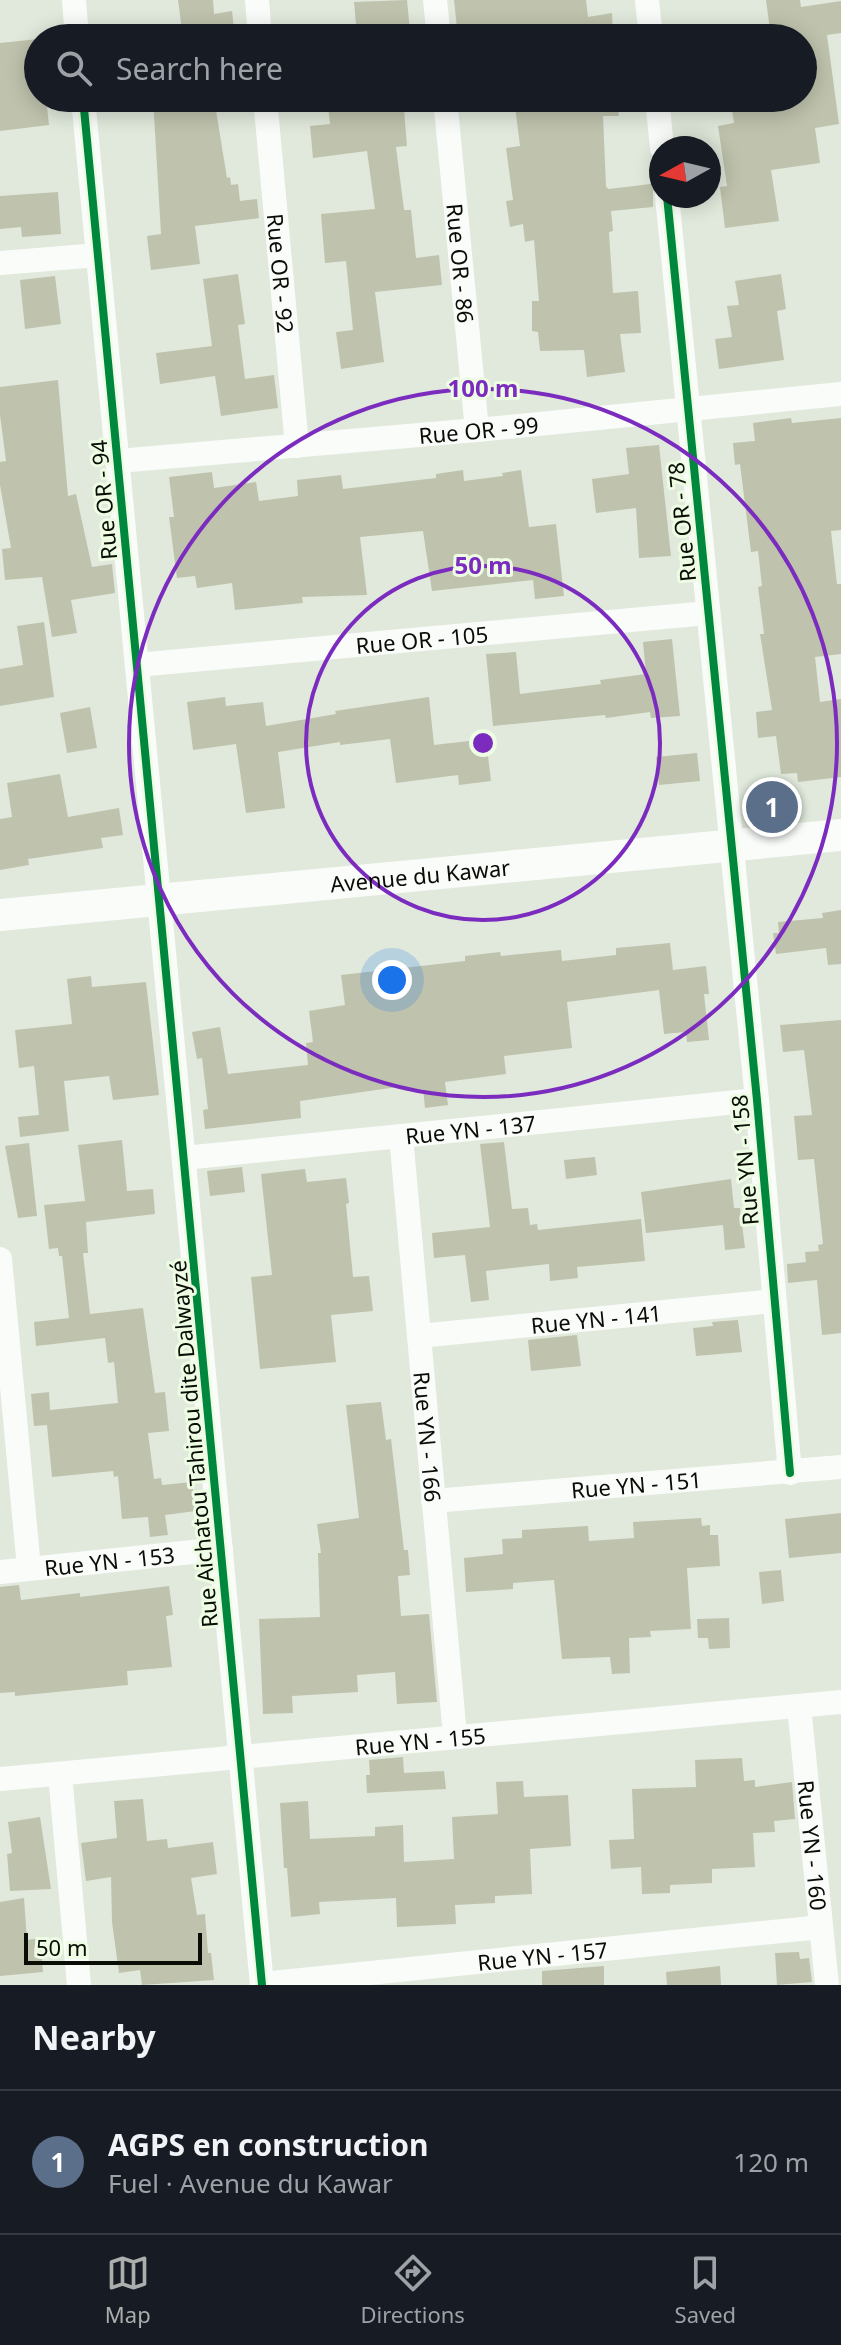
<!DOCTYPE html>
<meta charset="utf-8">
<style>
body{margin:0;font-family:"Noto Sans",sans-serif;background:#242831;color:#f1f3f6}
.compass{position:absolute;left:649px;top:136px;width:72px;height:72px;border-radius:50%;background:#171b24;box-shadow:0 4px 20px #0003;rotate:262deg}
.scale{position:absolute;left:24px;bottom:20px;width:178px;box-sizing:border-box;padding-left:8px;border:4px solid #090d06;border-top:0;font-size:22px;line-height:28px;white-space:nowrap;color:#090d06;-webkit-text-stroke:6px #edfce3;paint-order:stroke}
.you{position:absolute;left:392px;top:980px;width:28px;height:28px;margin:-20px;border:6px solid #fff;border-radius:50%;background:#1a73e8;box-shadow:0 0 0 12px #1a73e833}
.badge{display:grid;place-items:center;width:52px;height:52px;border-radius:50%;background:#aaaeac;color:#fff;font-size:26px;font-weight:700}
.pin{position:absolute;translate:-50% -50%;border:4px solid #fff;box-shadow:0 2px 8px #0006}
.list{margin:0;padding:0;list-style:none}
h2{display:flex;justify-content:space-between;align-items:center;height:104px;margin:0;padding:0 32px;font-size:34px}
h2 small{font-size:26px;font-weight:400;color:#9ea1a6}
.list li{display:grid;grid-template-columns:52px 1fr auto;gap:24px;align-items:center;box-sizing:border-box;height:144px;padding:0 32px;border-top:2px solid #363941}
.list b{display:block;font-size:30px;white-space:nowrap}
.list p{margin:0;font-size:26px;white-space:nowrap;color:#9ea1a6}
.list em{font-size:26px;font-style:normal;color:#9ea1a6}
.icon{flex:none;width:44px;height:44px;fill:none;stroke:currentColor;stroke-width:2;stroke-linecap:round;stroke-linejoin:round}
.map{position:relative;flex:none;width:841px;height:1985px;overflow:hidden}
.search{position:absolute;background:#171b24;box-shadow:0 4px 20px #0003;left:24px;right:24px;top:24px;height:88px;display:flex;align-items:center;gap:20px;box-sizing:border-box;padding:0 28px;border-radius:44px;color:#9ea1a6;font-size:30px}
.sheet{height:248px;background:#171b24}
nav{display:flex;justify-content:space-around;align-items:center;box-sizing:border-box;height:112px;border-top:2px solid #363941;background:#171b24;font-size:22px;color:#9ea1a6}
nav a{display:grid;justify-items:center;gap:4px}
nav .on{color:#aaaeac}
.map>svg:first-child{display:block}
.building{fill:#bfc3ad}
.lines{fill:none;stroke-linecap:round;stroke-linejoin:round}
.minor{stroke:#fafcfa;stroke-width:24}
.tertiary{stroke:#fafcfa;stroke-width:32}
.cycleway-casing{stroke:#edfce3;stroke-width:13}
.cycleway{stroke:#00873e;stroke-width:8}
.ring{fill:none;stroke:#7b2cbf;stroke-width:4}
.labels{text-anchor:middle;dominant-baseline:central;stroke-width:6;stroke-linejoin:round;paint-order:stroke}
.street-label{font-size:22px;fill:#090d06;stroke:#edfce3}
.centre{fill:#7b2cbf;stroke:#edfce3;stroke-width:4}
.ring-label{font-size:24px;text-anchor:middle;font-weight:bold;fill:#7b2cbf;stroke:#edfce3;stroke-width:6;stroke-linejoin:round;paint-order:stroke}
</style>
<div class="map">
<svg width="841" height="1985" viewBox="0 0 841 1985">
<rect width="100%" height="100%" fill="#e0e9dc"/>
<!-- building -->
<path class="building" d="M178 0H213L214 14 232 11 235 38H183Z
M407 0 410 31 357 35 354 2Z
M454 0H586L588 17 612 13 613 38H458Z
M766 0H800L801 7 841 1V33L827 35 839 124 815 128 820 163 771 170 779 221 725 228 720 187 727 186 718 126 734 123 730 98H803V38H771Z
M38 39V98H46L49 125 0 131V43Z
M153 98H214L227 178 230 177 231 185 238 184 240 201 257 199 259 218 195 226 200 264 151 270 147 236 161 234Z
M327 98H403L407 146 396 147 404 210H411L416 258 439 255 442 285 375 292 384 362 341 369 336 332 353 330 346 261 325 263 321 214 375 209 367 151 313 158 310 126 330 124Z
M514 98H617L619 116H603L606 187 609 189 659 183 653 191V207L611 211 613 231 609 232 613 293 638 291 641 333 620 334 625 372 587 377 584 350 540 351 538 332 532 331V301H539L534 240 525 242 523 224 510 227 506 201 513 200 506 148 520 146Z
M58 192 61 234 22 237 21 227 0 229V196Z
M238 274 245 324 238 325 245 379 274 375 278 408 221 416 215 376 160 384 156 353 212 346 203 279Z
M781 274 786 309 777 311 784 360 719 369 715 339 732 337 727 306 739 305 735 281Z
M55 276 61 324 25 329 20 280Z
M58 380 68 496 76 494 92 567 112 564 115 593 71 600 77 633 52 637 42 577 5 580 2 549 11 548 0 485V462L6 461 0 415V387Z
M791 418 792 423 841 418V530L831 531 837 584H841V654L815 657 820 702 841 699V777L798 782 797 773 781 774 776 736 758 738 756 712 772 710 760 634H764L758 587 762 586 758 551 751 552 740 464 735 465 733 443 755 441 753 423Z
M659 445 671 556 639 558 636 508 596 513 592 479 629 474 626 448Z
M463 470 464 481 503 476 502 473 521 470 529 527 556 524 564 596 535 599 533 580 432 591 423 531 360 537 367 595 302 597 303 603 235 610 232 583 197 588 195 576 177 578 169 517H174L169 477 212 472 214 488 256 482 259 501 298 496 297 480 341 475 343 489 436 478V474Z
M44 622 54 697 0 706V669L23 665 17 626Z
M672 639 680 716 651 718 650 712 606 718 605 715 493 726 486 654 516 652 520 694 601 684 600 680 646 674 643 642Z
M225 697 226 706 263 702 266 726 336 714 335 711 429 697 434 745 486 739 491 781 459 785 458 775 396 783 390 739 340 745V742L278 752 285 808 246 813 236 744 193 750 187 702Z
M90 707 97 748 67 753 60 713Z
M697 753 700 781 659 785 656 757Z
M60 774 68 817 119 808 123 835 101 838 103 848 28 859 29 865 0 870V819L12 817 7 783Z
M841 910V964L828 965 826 948 776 954 773 933H779L778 922 823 918 822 913Z
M670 943 673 970 706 966 709 994H704L709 1040 687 1042 686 1032 664 1034 659 990 567 1002 572 1048 504 1056 506 1074 445 1082 448 1105 425 1108 423 1089 405 1091 404 1086 300 1101 301 1118 205 1129 203 1110 208 1109 202 1058 197 1059 192 1032 220 1027 228 1074 308 1065 306 1043 313 1042 309 1011 345 1005 341 975 465 961V956L500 952 501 956 561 950 562 961 616 955V948Z
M91 976 92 987 146 982 159 1095 113 1100 109 1076 64 1081 69 1131 20 1137 18 1117 39 1115 34 1066 19 1068 15 1030 72 1024 67 979Z
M841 1020V1333L822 1335 817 1280 788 1283 787 1264 806 1262 805 1252 819 1251 818 1245 823 1244 814 1159 798 1160 794 1116 812 1115 804 1050 783 1052 780 1025Z
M122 1140 127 1191 153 1189 155 1214 86 1222 88 1253H83L90 1314 143 1308 155 1393 165 1392 169 1431 148 1433 154 1479 161 1478 162 1485 192 1482 196 1511 165 1515 168 1535 150 1537 148 1517 122 1519 118 1476 114 1477 113 1471 52 1477 47 1425 34 1426 31 1394 49 1392 50 1410 118 1403 114 1362 108 1363 105 1338 36 1346 34 1322 69 1318 62 1256H59L58 1248 49 1249 44 1205 85 1201 78 1145Z
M504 1142 512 1209 528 1208 530 1225 537 1224 538 1230 641 1219 645 1261 577 1267 578 1278 550 1281 549 1264 486 1271 489 1300 471 1302 465 1255 434 1258 432 1233 490 1227 480 1144Z
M29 1143 37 1216 18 1218 5 1146Z
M595 1157 597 1175 566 1179 564 1160Z
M242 1167 245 1192 210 1196 207 1171Z
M305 1169 307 1182 346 1178 349 1203 346 1204 353 1277 369 1276 373 1311 331 1315 336 1362 260 1369 251 1277 272 1275 261 1174Z
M731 1179 734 1208H740L745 1248 725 1250 723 1225 646 1233 641 1192Z
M738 1320 742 1352 696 1356 693 1328 713 1326 712 1322Z
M577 1335 581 1366 531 1371 528 1340Z
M381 1402 386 1440 391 1439 404 1550H408L410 1575 398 1576 401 1616 429 1614 437 1702 397 1704 395 1672 357 1675 358 1692 292 1696 293 1713 263 1714 259 1619 320 1617 318 1553H321L317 1524 359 1518 346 1405Z
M841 1513V1553L789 1558 785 1519Z
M701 1518 702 1526 710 1525V1535H718L720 1566 687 1568 691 1629 650 1631 651 1637 629 1638 630 1673 612 1674 610 1657 562 1659 554 1580 513 1583V1589L466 1592 464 1558 503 1554 502 1539 522 1538V1530L588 1526 589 1541 634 1538 633 1522Z
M781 1570 784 1601 762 1604 759 1572Z
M19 1585 21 1600 80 1593V1597L169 1586 173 1615 166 1616 172 1667 127 1671 128 1685 15 1696V1692L0 1693V1587Z
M729 1618 730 1648 709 1649 708 1638H698L697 1619Z
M403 1757 404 1773 444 1771 446 1789 367 1793 366 1775H370L369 1760Z
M742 1758 744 1781 755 1780V1787L792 1782 795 1819 774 1821 775 1832 753 1833 755 1867 712 1869V1883L670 1885V1893L642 1894 641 1867 611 1869 609 1840 634 1839 632 1789 696 1787 695 1760Z
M523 1781 524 1797 568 1795 571 1846 530 1849 532 1894 495 1896V1903L455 1905 456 1924 397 1927 396 1898 319 1902 320 1914 291 1917 287 1868H284L280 1803 308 1801 310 1839 375 1836V1827L403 1825 404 1862 454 1859 452 1817 498 1814 496 1782Z
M143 1799 147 1841 167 1839 168 1848 213 1842 217 1874 191 1878 197 1915 205 1914 208 1953H211L214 1980 142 1985 140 1970 119 1973 112 1922 111 1877 86 1881 81 1843 117 1838 114 1801Z
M40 1817 51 1889 10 1891 7 1854 12 1853 8 1822Z
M24 1898 27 1940 40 1938 43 1972 0 1976V1902Z
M799 1952 800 1959 809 1958 812 1982 777 1985 775 1953Z
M604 1966V1985H542V1971Z
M720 1966 721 1985H667L666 1972Z"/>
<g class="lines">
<!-- minor -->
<g class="minor">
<path d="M74 0 77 38"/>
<path d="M257 0 260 38"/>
<path d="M435 0 439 38"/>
<path d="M647 0 651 38"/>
<path d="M83 98 262 1985"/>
<path id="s1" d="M265 98 297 446"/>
<path id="s2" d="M445 98 477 430"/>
<path d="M657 98 662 148"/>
<path d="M667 196 757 1100 790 1473"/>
<path d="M0 263 98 255"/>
<path id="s3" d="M118 461 477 430 841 394"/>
<path id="s4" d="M137 665 708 613"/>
<path id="s5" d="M401 1136 455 1736"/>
<path id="s6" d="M184 1158 757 1100"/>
<path d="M0 1259 29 1568"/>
<path id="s7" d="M419 1336 774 1301"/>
<path id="s8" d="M433 1501 841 1467"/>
<path id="s9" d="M0 1572 221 1549"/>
<path id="s10" d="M799 1706 827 1985"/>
<path d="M60 1774 79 1985"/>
<path id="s11" d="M0 1779 841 1702"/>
<path id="s12" d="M262 1984 821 1927"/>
</g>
<!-- tertiary -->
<path class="tertiary" id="s13" d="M0 915 841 835"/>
<defs>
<path id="cycleway" d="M83 98 262 1985
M667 196 757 1100 790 1473"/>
</defs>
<!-- cycleway casing -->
<use href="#cycleway" class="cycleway-casing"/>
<!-- cycleway -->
<use href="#cycleway" class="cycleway"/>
</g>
<!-- distance rings -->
<g class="ring">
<circle cx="483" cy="743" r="177"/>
<circle cx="483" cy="743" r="354"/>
</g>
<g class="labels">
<!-- street labels -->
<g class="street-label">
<text stroke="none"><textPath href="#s2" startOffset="166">Rue OR - 86</textPath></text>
<text stroke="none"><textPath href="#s1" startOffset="176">Rue OR - 92</textPath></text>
<text stroke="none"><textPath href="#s3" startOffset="362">Rue OR - 99</textPath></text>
<text transform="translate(103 500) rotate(-95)">Rue OR - 94</text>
<text transform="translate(681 522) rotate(-96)">Rue OR - 78</text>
<text stroke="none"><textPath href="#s4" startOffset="286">Rue OR - 105</textPath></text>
<text stroke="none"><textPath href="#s13" startOffset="422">Avenue du Kawar</textPath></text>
<text stroke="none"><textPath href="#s6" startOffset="288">Rue YN - 137</textPath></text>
<text transform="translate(744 1160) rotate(-95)">Rue YN - 158</text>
<text stroke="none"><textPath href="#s7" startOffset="178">Rue YN - 141</textPath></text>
<text stroke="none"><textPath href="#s5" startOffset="302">Rue YN - 166</textPath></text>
<text transform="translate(193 1444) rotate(-95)">Rue Aichatou Tahirou dite Dalwayzé</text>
<text stroke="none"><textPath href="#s8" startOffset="204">Rue YN - 151</textPath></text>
<text stroke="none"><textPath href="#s9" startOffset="110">Rue YN - 153</textPath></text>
<text stroke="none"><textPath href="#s11" startOffset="422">Rue YN - 155</textPath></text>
<text stroke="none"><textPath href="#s10" startOffset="140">Rue YN - 160</textPath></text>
<text stroke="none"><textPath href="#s12" startOffset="282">Rue YN - 157</textPath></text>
</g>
</g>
<circle cx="483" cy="743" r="12" class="centre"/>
<g class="ring-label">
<text x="483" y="397">100 m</text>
<text x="483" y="574">50 m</text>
</g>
</svg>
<svg class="compass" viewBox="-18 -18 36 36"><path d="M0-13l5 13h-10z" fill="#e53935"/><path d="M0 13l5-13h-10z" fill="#9ea1a6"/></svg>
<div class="scale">50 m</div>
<div class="you"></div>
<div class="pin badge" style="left:772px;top:807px;background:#5c6f8a">1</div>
<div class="search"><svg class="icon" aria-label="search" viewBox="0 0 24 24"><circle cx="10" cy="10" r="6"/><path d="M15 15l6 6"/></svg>Search here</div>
</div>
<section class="sheet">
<h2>Nearby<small></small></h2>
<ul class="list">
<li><span class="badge" style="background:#5c6f8a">1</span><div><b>AGPS en construction</b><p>Fuel · Avenue du Kawar</p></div><em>120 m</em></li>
</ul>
</section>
<nav>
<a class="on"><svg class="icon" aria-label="map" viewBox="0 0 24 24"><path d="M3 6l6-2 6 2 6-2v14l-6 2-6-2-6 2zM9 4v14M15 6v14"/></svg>Map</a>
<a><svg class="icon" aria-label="directions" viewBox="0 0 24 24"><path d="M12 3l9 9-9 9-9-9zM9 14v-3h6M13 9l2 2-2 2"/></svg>Directions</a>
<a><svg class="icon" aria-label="saved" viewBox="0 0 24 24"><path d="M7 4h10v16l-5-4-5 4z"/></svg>Saved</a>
</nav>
